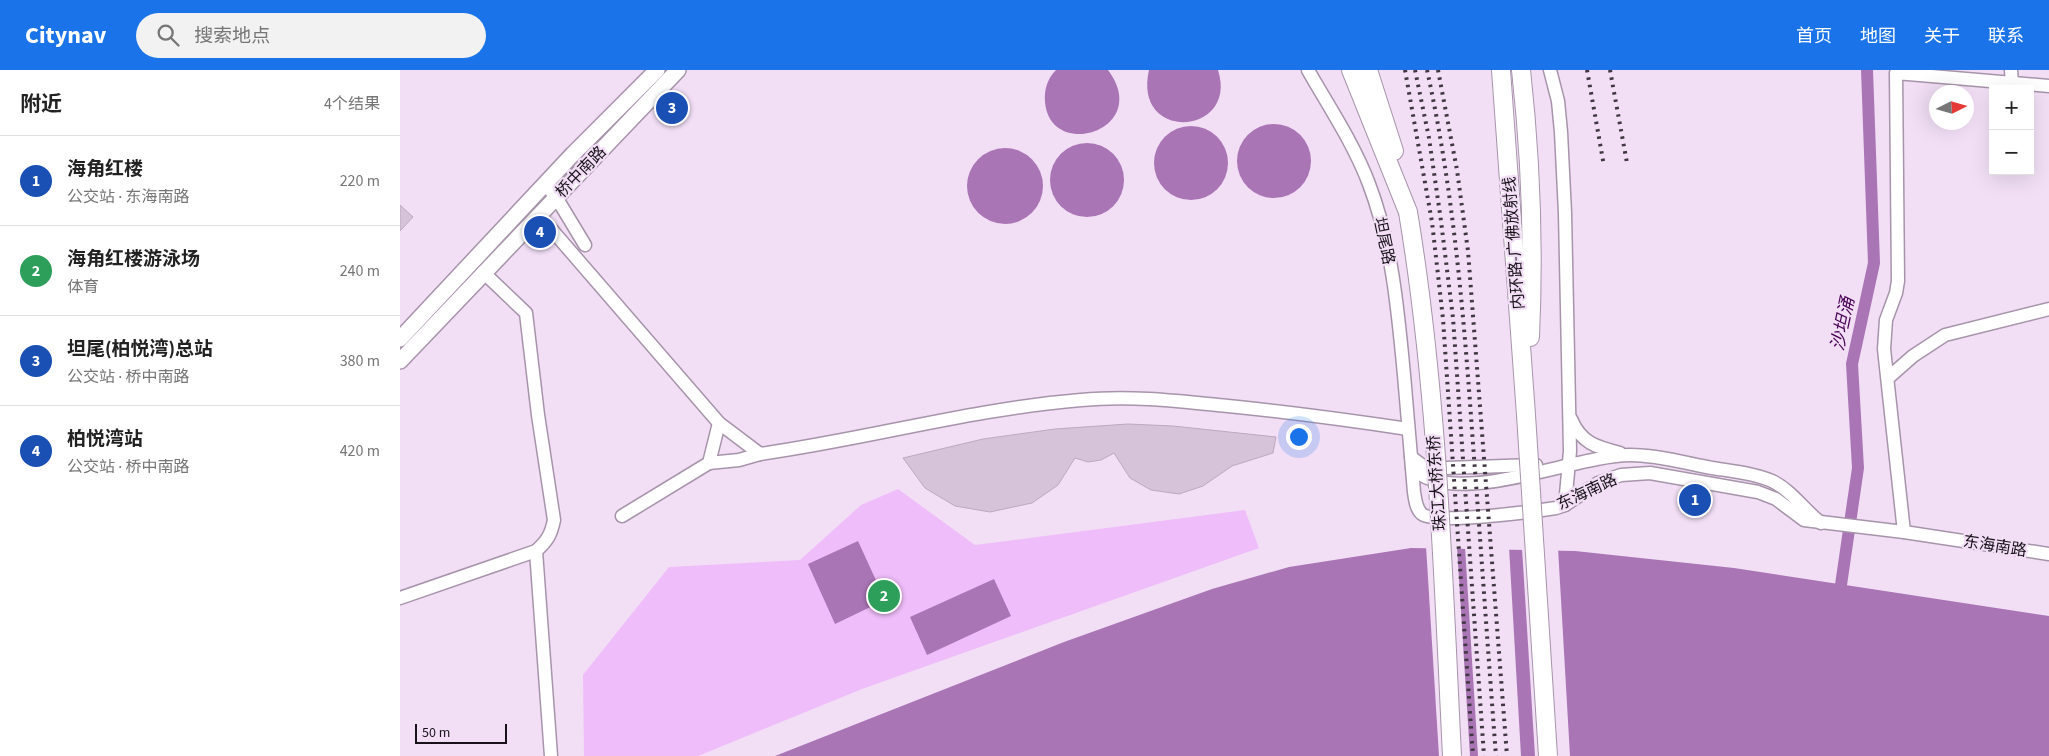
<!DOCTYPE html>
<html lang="zh">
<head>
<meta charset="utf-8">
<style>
	body { margin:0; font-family:"Source Sans 3","Noto Sans SC",sans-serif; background:#f2f2f2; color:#222 }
	.controls { position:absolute; right:15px; top:15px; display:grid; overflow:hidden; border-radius:0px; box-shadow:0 5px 20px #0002 }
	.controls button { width:45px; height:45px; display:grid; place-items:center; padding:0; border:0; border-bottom:1px solid #e0e0e0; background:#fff; color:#222; font:25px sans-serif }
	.compass { position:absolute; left:1529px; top:15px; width:45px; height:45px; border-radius:50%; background:#fff; box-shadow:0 5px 20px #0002; rotate:85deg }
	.scale { position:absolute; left:15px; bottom:12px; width:92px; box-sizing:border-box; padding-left:5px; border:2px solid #181119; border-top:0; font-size:14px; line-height:18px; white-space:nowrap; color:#181119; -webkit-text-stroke:4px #f2dff6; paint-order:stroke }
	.you { position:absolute; left:898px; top:366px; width:18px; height:18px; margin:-12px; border:4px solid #fff; border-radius:50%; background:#1a73e8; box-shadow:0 0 0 8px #1a73e833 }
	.badge { display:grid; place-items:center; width:32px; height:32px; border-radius:50%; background:#1a73e8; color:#fff; font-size:16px; font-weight:700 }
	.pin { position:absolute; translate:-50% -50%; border:2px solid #fff; box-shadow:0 1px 5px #0006 }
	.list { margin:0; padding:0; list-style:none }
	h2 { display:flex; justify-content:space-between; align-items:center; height:65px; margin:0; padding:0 20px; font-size:21px }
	h2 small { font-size:16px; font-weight:400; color:#767676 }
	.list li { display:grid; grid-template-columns:32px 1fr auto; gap:15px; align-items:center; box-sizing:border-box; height:90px; padding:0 20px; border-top:1px solid #e0e0e0 }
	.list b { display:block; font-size:19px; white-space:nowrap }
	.list p { margin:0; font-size:16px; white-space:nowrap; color:#767676 }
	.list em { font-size:16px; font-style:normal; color:#767676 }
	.icon { flex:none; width:28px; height:28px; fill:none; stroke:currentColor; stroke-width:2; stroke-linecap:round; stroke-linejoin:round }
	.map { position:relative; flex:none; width:1649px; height:686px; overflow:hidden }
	header { display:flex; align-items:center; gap:30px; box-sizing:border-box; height:70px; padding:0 25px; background:#1a73e8; color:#fff }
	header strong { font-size:24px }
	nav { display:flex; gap:28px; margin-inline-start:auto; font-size:18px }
	.search { width:350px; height:45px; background:#f2f2f2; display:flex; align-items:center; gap:12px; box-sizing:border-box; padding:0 18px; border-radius:28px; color:#767676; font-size:19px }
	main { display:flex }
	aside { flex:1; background:#fff }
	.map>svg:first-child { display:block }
	.green { fill:#efbdf9 }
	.water { fill:#aa75b5 }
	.pier { fill:#f2dff6 }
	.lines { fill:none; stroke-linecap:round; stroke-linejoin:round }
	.canal { stroke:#aa75b5; stroke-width:12 }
	.building { fill:#d6c2d9; stroke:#bca9c0 }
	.minor-casing { stroke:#a794ab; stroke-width:15 }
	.major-casing { stroke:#a794ab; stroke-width:18 }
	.highway-casing { stroke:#a794ab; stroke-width:20 }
	.minor { stroke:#fff; stroke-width:12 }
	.major { stroke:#fff; stroke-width:15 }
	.highway { stroke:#fff; stroke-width:18 }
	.rail { stroke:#413742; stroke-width:4; stroke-dasharray:2.5 5; stroke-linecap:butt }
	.highway-bridge-casing { stroke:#a794ab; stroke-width:20; stroke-linecap:butt }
	.highway-bridge { stroke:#fff; stroke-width:18 }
	.labels { text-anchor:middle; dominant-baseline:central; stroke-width:4.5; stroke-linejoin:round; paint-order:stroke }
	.street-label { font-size:16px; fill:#181119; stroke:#f2dff6 }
	.water-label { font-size:18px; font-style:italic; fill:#470054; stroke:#f2dff6 }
</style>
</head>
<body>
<header>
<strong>Citynav</strong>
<div class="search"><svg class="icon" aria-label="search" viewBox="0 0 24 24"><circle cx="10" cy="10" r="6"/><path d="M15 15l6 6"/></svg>搜索地点</div>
<nav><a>首页</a><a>地图</a><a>关于</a><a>联系</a></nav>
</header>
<main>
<aside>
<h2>附近<small>4个结果</small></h2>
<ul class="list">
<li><span class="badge" style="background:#1a4fb4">1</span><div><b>海角红楼</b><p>公交站 · 东海南路</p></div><em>220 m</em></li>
<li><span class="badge" style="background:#2e9e5b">2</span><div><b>海角红楼游泳场</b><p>体育</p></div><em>240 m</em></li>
<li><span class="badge" style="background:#1a4fb4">3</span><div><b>坦尾(柏悦湾)总站</b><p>公交站 · 桥中南路</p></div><em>380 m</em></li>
<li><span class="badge" style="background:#1a4fb4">4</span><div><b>柏悦湾站</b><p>公交站 · 桥中南路</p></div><em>420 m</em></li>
</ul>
</aside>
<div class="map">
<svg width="1649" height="686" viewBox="0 0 1649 686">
	<rect width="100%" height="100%" fill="#f2dff6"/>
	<polygon class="green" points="498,419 575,475 845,440 859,478 462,619 298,686 184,686 183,605 269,497 400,490 461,435"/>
	<g class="water">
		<path d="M 656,0 L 708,0 C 753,60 650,92 645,32 C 644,20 647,9 656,0 Z"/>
		<path d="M 749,0 L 818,0 C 839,66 732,73 749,0 Z"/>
		<circle cx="874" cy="91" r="37"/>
		<circle cx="791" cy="93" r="37"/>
		<circle cx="687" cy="110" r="37"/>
		<circle cx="605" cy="116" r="38"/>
		<polygon points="458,471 485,530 435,554 408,494"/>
		<polygon points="1011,478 1175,481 1334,498 1649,546 1649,686 375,686 664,572 812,519 889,497"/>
		<polygon points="594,509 611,546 527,585 510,547"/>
	</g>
	<g class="pier">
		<polygon points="1026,476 1057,477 1070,686 1039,686"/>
		<polygon points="1065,477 1109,477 1121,686 1078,686"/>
		<polygon points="1122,478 1158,478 1170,686 1135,686"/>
	</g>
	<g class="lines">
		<polyline class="canal" points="1441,515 1458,398 1452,294 1474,193 1467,0"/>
	</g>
	<g class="building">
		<polygon points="0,135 13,147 0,161"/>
		<polygon points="728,354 773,356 876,367 873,383 832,396 803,416 779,424 751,420 730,408 714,383 701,390 688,392 675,388 658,415 632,433 590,442 555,436 525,418 503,388 583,369 655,359"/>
	</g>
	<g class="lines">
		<defs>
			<g id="minor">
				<path d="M 908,0 C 929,37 954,74 969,114 C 992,174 998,241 1004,305 C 1007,344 1011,383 1014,422 C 1015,429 1016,439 1022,444 C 1035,455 1136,441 1156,438 L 1165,435 L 1198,413 L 1221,405 L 1250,403 L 1358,422 L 1376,429 L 1404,450 L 1504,462 L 1649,484"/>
				<polyline points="1150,0 1158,31 1161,62 1165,143 1170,381 1165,435"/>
				<polyline points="1611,0 1612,13"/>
				<polyline points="145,114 156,127 185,175"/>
				<path d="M 139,145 L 319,353 L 360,384 C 467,369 572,339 681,330 C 730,325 779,331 828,336 C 888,342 948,350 1008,359"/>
				<polyline points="1488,308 1513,286 1545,265 1649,239"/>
				<path d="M 1171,349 C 1181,373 1196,377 1220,383"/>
				<polyline points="1011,387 1023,396 1046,398 1136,395"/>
				<polyline points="309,393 339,390 360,384"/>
				<path d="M 1012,398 C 1054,440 1175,385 1230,385 C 1257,385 1285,393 1312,398 C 1331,401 1354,403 1372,411 C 1391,420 1404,440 1421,453"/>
				<polyline points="222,446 309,393 319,353"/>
				<polyline points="1504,462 1484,279 1486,250 1496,223 1498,211 1496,3 1649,16"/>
				<polyline points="136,481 151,686"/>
				<path d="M 0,528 L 136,481 C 147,471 151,465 154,450 L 138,345 L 126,243 L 83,202"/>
			</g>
			<g id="major">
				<polyline points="0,269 173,84 257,0"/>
				<polyline points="0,291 278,0"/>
			</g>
			<g id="highway">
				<polyline points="951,0 1008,142"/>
				<polyline points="968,0 994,81"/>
				<polyline points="1101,0 1126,345"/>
				<path d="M 1121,0 C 1131,89 1134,178 1130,267"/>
			</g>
		</defs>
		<use href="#minor" class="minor-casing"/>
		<use href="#major" class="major-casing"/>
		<use href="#highway" class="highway-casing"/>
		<use href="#minor" class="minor"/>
		<use href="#major" class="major"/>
		<use href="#highway" class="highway"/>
		<g class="rail">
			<polyline points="1005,0 1032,152 1043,249 1073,686"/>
			<polyline points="1015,0 1029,68 1041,151 1053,248 1084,686"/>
			<path d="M 1027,0 C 1054,123 1064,248 1073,374 C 1081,478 1088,582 1096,686"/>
			<polyline points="1038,0 1057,100 1068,181 1107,686"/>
			<polyline points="1187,0 1204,96"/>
			<polyline points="1210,0 1227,93"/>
		</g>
		<defs>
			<g id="highway-bridge">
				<path d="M 1008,142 C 1038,322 1043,505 1052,686"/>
				<polyline points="1126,345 1148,686"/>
			</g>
		</defs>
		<use href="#highway-bridge" class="highway-bridge-casing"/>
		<use href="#highway-bridge" class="highway-bridge"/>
	</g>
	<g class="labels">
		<g class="street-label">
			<text transform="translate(181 102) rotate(-46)">桥中南路</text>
			<text transform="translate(984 171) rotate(78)">坦尾路</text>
			<text transform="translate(1114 173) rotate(-94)">内环路-广佛放射线</text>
			<text transform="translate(1037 413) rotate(-94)">珠江大桥东桥</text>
			<text transform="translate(1187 422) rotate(-25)">东海南路</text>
			<text transform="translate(1595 476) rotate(9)">东海南路</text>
		</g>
		<g class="water-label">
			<text transform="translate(1443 254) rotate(-78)">沙坦涌</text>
		</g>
	</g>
</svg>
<div class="controls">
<button>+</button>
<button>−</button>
</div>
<svg class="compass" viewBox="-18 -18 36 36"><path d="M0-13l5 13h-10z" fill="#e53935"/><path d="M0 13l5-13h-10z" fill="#767676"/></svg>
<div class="scale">50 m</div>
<div class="you"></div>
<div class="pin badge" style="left:1295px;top:430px;background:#1a4fb4">1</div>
<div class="pin badge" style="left:484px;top:526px;background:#2e9e5b">2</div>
<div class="pin badge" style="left:272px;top:38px;background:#1a4fb4">3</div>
<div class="pin badge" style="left:140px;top:162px;background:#1a4fb4">4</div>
</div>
</main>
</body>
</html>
